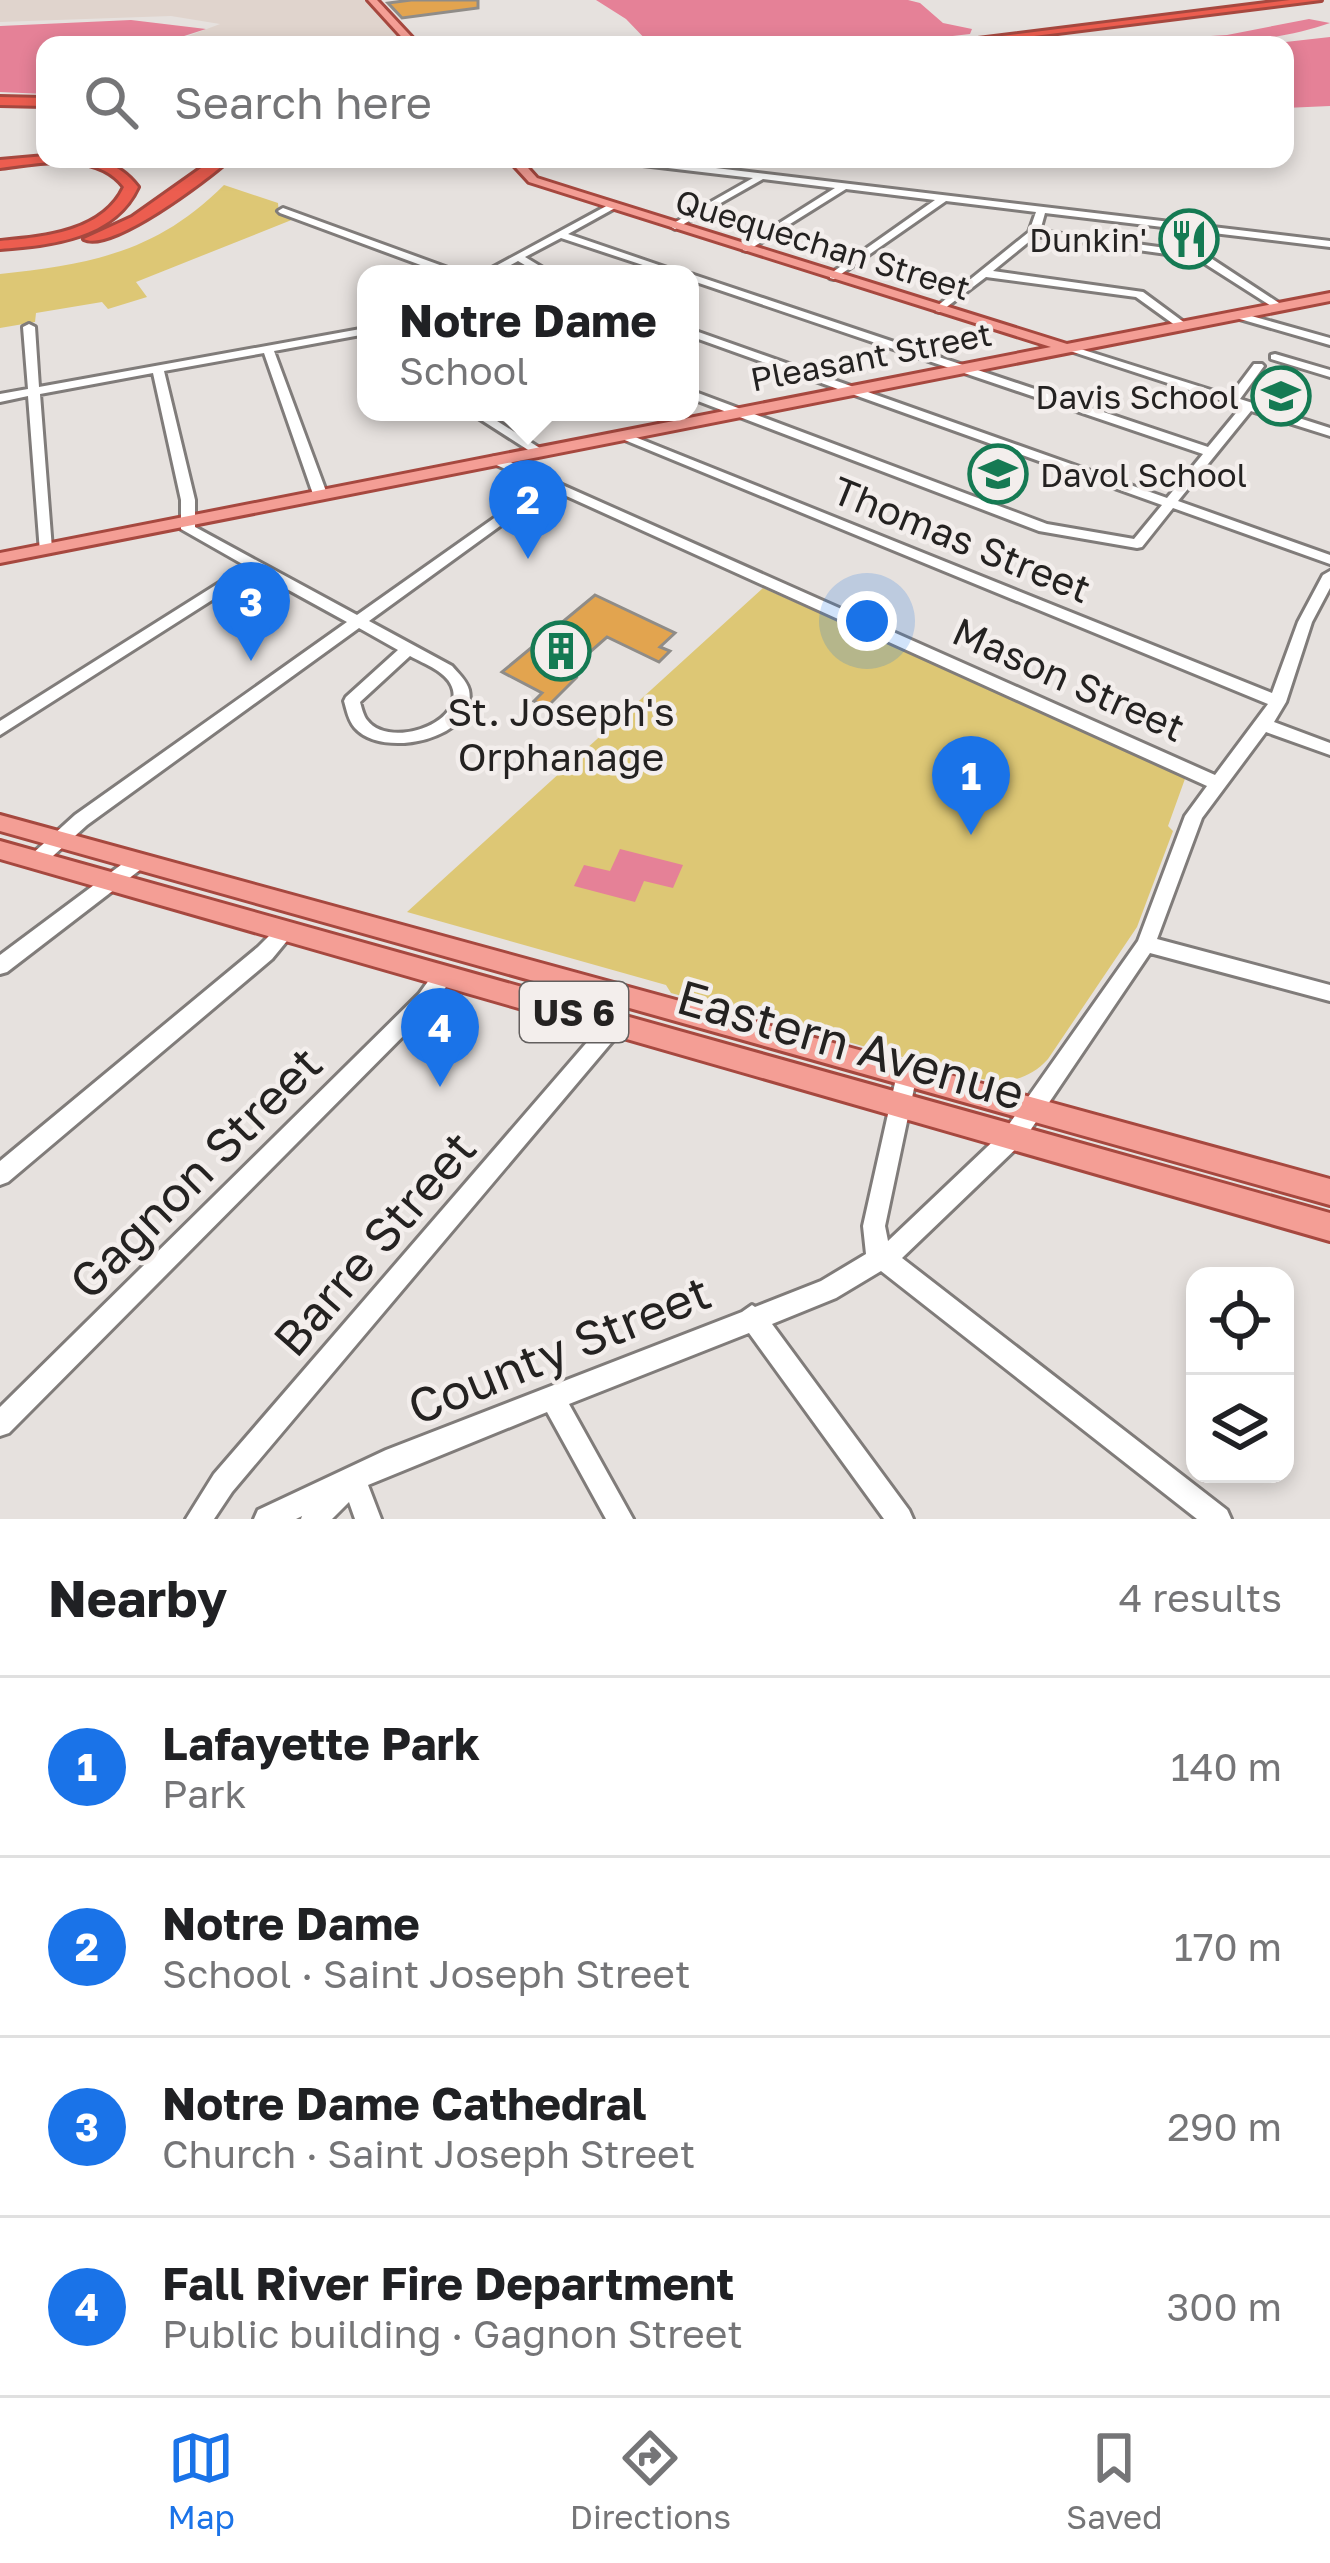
<!DOCTYPE html>
<html lang="en">
<head>
<meta charset="utf-8">
<style>
	body { margin:0; font-family:"Golos Text",sans-serif; background:#f6f6f6; color:#202124 }
	.controls { position:absolute; right:36px; bottom:36px; display:grid; overflow:hidden; border-radius:24px; box-shadow:0 6px 18px #0003 }
	.controls button { width:108px; height:108px; display:grid; place-items:center; padding:0; border:0; border-bottom:3px solid #e0e0e0; background:#fff; color:#202124; font:60px sans-serif }
	.you { position:absolute; left:867px; top:621px; width:42px; height:42px; margin:-30px; border:9px solid #fff; border-radius:50%; background:#1a73e8; box-shadow:0 0 0 18px #1a73e833 }
	.badge { display:grid; place-items:center; width:78px; height:78px; border-radius:50%; background:#1a73e8; color:#fff; font-size:39px; font-weight:700 }
	.pin { position:absolute; translate:-50% -99px; filter:drop-shadow(0 3px 6px #0008) }
	.pin::after { content:''; position:absolute; top:63px; width:42px; height:36px; background:inherit; clip-path:polygon(0 0,100% 0,50% 100%) }
	.popup { position:absolute; left:357px; top:265px; width:342px; height:156px; box-sizing:border-box; display:grid; place-content:center; border-radius:24px; background:#fff; filter:drop-shadow(0 3px 9px #0005); font-size:39px; white-space:nowrap; color:#757577 }
	.popup b { font-size:45px; color:#202124 }
	.popup::after { content:''; position:absolute; left:50%; top:100%; margin-left:-24px; border:24px solid transparent; border-top-color:#fff }
	.list { margin:0; padding:0; list-style:none }
	h2 { display:flex; justify-content:space-between; align-items:center; height:156px; margin:0; padding:0 48px; font-size:51px }
	h2 small { font-size:39px; font-weight:400; color:#757577 }
	.list li { display:grid; grid-template-columns:78px 1fr auto; gap:36px; align-items:center; box-sizing:border-box; height:180px; padding:0 48px; border-top:3px solid #e0e0e0 }
	.list b { display:block; font-size:45px; white-space:nowrap }
	.list p { margin:0; font-size:39px; white-space:nowrap; color:#757577 }
	.list em { font-size:39px; font-style:normal; color:#757577 }
	.icon { flex:none; width:66px; height:66px; fill:none; stroke:currentColor; stroke-width:2; stroke-linecap:round; stroke-linejoin:round }
	.map { position:relative; flex:none; width:1330px; height:1519px; overflow:hidden }
	.search { position:absolute; background:#fff; box-shadow:0 6px 18px #0003; left:36px; right:36px; top:36px; height:132px; display:flex; align-items:center; gap:30px; box-sizing:border-box; padding:0 42px; border-radius:24px; color:#757577; font-size:45px }
	.sheet { height:876px; background:#fff }
	nav { display:flex; justify-content:space-around; align-items:center; box-sizing:border-box; height:168px; border-top:3px solid #e0e0e0; background:#fff; font-size:33px; color:#757577 }
	nav a { display:grid; justify-items:center; gap:6px }
	nav .on { color:#1a73e8 }
	.map>svg:first-child { display:block }
	.built { fill:#e0d4cd }
	.green { fill:#ddc775 }
	.water { fill:#e58197 }
	.building { fill:#e2a44f; stroke:#8f8c88; stroke-width:3 }
	.lines { fill:none; stroke-linecap:round; stroke-linejoin:round }
	.minor-casing { stroke:#807c7a; stroke-width:6 }
	.major-casing { stroke:#a6483f; stroke-width:6 }
	.highway-casing { stroke:#a6483f; stroke-width:6 }
	.minor { fill:#fff; fill-rule:evenodd }
	.major { fill:#f49e95; fill-rule:evenodd }
	.highway { fill:#ec5d4f; fill-rule:evenodd }
	.labels { text-anchor:middle; dominant-baseline:central; stroke-width:9; stroke-linejoin:round; paint-order:stroke }
	.far-poi-label { font-size:33px; fill:#242221; stroke:#f3eeec; text-anchor:end }
	.far-street-label { font-size:33px; fill:#242221; stroke:#f3eeec }
	.shield { fill:#f3eeec; stroke:#625f5e; stroke-width:3 }
	.shield-label { font-size:36px; font-weight:bold; fill:#242221 }
	.street-label { font-size:39px; fill:#242221; stroke:#f3eeec }
	.poi-label { font-size:39px; fill:#242221; stroke:#f3eeec }
	.near-street-label { font-size:48px; fill:#242221; stroke:#f3eeec }
</style>
</head>
<body>
<div class="map">
<svg width="1330" height="1519" viewBox="0 0 1330 1519">
	<rect width="100%" height="100%" fill="#e6e1de"/>
	<polygon class="built" points="0,0 364,0 406,45 164,45 220,24 171,16 0,22"/>
	<g class="green">
		<path d="M 224,185 L 278,203 L 279,214 L 294,219 L 136,282 L 147,297 L 108,309 L 102,302 L 36,313 L 35,322 L 0,328 L 0,274 C 92,264 157,252 224,185 Z"/>
		<path d="M 763,588 L 1186,776 L 1168,826 L 1173,831 L 1137,927 L 1048,1059 C 1030,1079 1008,1084 982,1079 L 671,993 L 666,985 L 407,912 Z"/>
	</g>
	<g class="water">
		<polygon points="596,0 908,0 920,3 943,23 972,29 970,34 875,45 651,45 626,19"/>
		<path d="M 1309,19 L 1330,23 C 1255,50 1145,45 1065,45 L 1227,35 Z"/>
		<polygon points="131,20 206,29 156,45 45,45 45,94 0,92 0,26"/>
		<polygon points="1330,37 1330,106 1285,108 1285,45 1259,45"/>
		<polygon points="620,849 683,865 673,888 644,881 635,902 574,886 584,865 610,871"/>
	</g>
	<g class="building">
		<polygon points="411,0 478,0 478,8 402,18 388,3"/>
		<polygon points="595,595 675,633 660,647 670,651 659,662 607,637 566,673 576,678 547,707 534,701 542,693 502,672"/>
	</g>
	<g class="lines">
		<defs>
			<g id="minor">
				<polygon points="613,159 640,159 1330,241 1330,247 1045,213 1040,231 1203,253 1285,307 1276,309 1196,258 1036,236 993,271 1143,292 1189,326 1179,328 1136,297 986,277 940,312 936,311 936,307 1029,232 1036,212 946,201 834,279 830,278 830,274 935,200 846,189 747,251 743,250 743,246 835,188 763,179 675,229 670,226 672,224 753,178 617,162"/>
				<polygon points="612,203 615,204 615,208 568,234 685,274 670,274 561,238 525,257 553,274 540,274 518,261 494,274 481,274"/>
				<polygon points="283,208 459,272 460,274 445,274 280,213 278,211"/>
				<polygon points="689,274 690,274 694,275 1208,447 1241,407 1061,348 1071,346 1230,396 1254,364 1262,364 1264,366 1240,399 1330,428 1330,436 1251,411 1178,501 1330,555 1330,564 1173,508 1142,547 1137,548 1039,531 690,398 690,390 1047,524 1134,539 1162,505 690,336 690,329 1167,498 1203,454 690,280"/>
				<polygon points="1237,312 1330,338 1330,345 1233,317 1232,315"/>
				<path d="M 29,324 L 35,327 L 39,387 L 366,328 L 366,334 L 274,351 L 327,494 L 320,498 L 313,494 L 264,353 L 164,371 L 195,500 L 195,527 L 357,615 L 541,485 L 492,463 L 492,457 L 497,456 L 1215,775 L 1268,704 L 615,436 L 617,433 L 625,433 L 1272,693 L 1298,622 L 1323,575 L 1330,571 L 1330,588 L 1312,622 L 1286,702 L 1274,722 L 1330,743 L 1330,755 L 1266,732 L 1202,818 L 1157,939 L 1330,985 L 1330,1001 L 1150,953 L 1021,1144 L 902,1258 L 1227,1510 L 1231,1519 L 1197,1519 L 881,1271 L 836,1298 L 772,1324 L 909,1510 L 913,1519 L 884,1519 L 749,1333 L 569,1404 L 633,1519 L 606,1519 L 547,1412 L 368,1485 L 381,1519 L 355,1519 L 349,1502 L 332,1519 L 301,1519 L 302,1516 L 296,1519 L 254,1519 L 258,1510 L 386,1450 L 742,1312 L 752,1305 L 755,1307 L 821,1281 L 866,1254 L 863,1226 L 897,1074 L 900,1068 L 907,1065 L 914,1068 L 917,1074 L 885,1226 L 888,1241 L 1005,1130 L 1138,941 L 1185,816 L 1207,786 L 551,489 L 369,621 L 452,666 C 458,673 467,681 469,690 C 479,738 383,760 355,728 C 348,720 347,711 344,701 L 346,697 L 398,650 L 359,628 L 87,825 L 43,865 L 31,865 L 28,860 L 31,855 L 75,815 L 347,622 L 256,572 L 0,735 L 0,721 L 246,566 L 181,529 L 181,500 L 153,373 L 40,394 L 52,549 L 50,552 L 40,552 L 28,396 L 0,402 L 0,394 L 28,389 L 23,327 ZM 410,656 C 424,664 449,672 453,690 C 461,726 387,748 367,720 C 364,717 361,706 360,702 Z"/>
				<polygon points="1275,354 1330,370 1330,377 1271,359 1271,355"/>
				<polygon points="469,412 483,412 546,452 544,455 536,455"/>
				<polygon points="139,854 145,856 148,861 145,866 7,972 0,974 0,955 133,856"/>
				<polygon points="286,923 293,926 295,931 272,959 8,1182 0,1185 0,1161 258,947 279,926"/>
				<polygon points="444,967 451,969 454,975 433,1006 9,1433 0,1436 0,1407 419,994 437,969"/>
				<polygon points="615,1015 622,1018 625,1024 622,1030 232,1492 214,1519 186,1519 214,1474 608,1018"/>
			</g>
			<g id="major">
				<polygon points="368,0 377,0 419,45 409,45"/>
				<polygon points="508,159 520,159 537,178 578,191 1067,344 1330,293 1330,301 0,563 0,553 1051,347 529,182"/>
				<polygon points="0,815 1330,1179 1330,1205 0,831"/>
				<polygon points="0,841 1330,1213 1330,1241 0,859"/>
			</g>
			<g id="highway">
				<polygon points="1290,0 1321,0 962,45 929,45"/>
				<polygon points="0,97 45,98 45,106 0,105"/>
				<path d="M 45,156 L 45,159 C 82,159 113,154 138,187 C 114,239 51,245 0,249 L 0,241 C 44,237 103,232 124,187 C 97,151 40,163 0,168 L 0,160 Z"/>
				<path d="M 214,159 L 230,159 C 207,180 110,253 84,239 L 132,217 Z"/>
			</g>
		</defs>
		<use href="#minor" class="minor-casing"/>
		<use href="#major" class="major-casing"/>
		<use href="#highway" class="highway-casing"/>
		<use href="#minor" class="minor"/>
		<use href="#major" class="major"/>
		<use href="#highway" class="highway"/>
	</g>
	<defs>
		<symbol id="restaurant-ring" viewBox="-11 -11 22 22"><circle r="9.5" fill="#f3eeec" stroke="#157a53" stroke-width="1.5"/><path d="M-5-6h1v4h1v-4h1v4h1v-4h1v5L-1.5 .5V6h-2V.5L-5-1ZM5-6V6H3V1.5H1.5Q1.5-4 5-6Z" fill="#157a53"/></symbol>
		<symbol id="school-ring" viewBox="-11 -11 22 22"><circle r="9.5" fill="#f3eeec" stroke="#157a53" stroke-width="1.5"/><path d="M0-5L7-2L0 1L-7-2ZM-4 1L0 2.5L4 1V4Q0 6-4 4Z" fill="#157a53"/></symbol>
		<symbol id="building-ring" viewBox="-11 -11 22 22"><circle r="9.5" fill="#f3eeec" stroke="#157a53" stroke-width="1.5"/><path d="M-4-6H4V6H1V3H-1V6H-4ZM-2.5-4.3h1.7v1.8h-1.7ZM.8-4.3h1.7v1.8H.8ZM-2.5-1h1.7V.8h-1.7ZM.8-1h1.7V.8H.8Z" fill="#157a53"/></symbol>
	</defs>
	<g fill-rule="evenodd">
		<use href="#restaurant-ring" x="1156" y="206" width="66" height="66"/>
		<use href="#school-ring" x="1248" y="363" width="66" height="66"/>
		<use href="#school-ring" x="965" y="441" width="66" height="66"/>
		<use href="#building-ring" x="528" y="618" width="66" height="66"/>
	</g>
	<g class="labels">
		<g class="far-poi-label">
			<text x="1147" y="239">Dunkin'</text>
			<text x="1239" y="396">Davis School</text>
			<text x="1040" y="474" text-anchor="start">Davol School</text>
		</g>
		<g class="far-street-label">
			<text transform="translate(823 244) rotate(17)">Quequechan Street</text>
			<text transform="translate(871 356) rotate(-11)">Pleasant Street</text>
		</g>
		<rect class="shield" x="520" y="982" width="108" height="60" rx="9"/>
		<g class="shield-label">
			<text x="574" y="1012">US 6</text>
		</g>
		<g class="street-label">
			<text transform="translate(962 539) rotate(22)">Thomas Street</text>
			<text transform="translate(1069 679) rotate(24)">Mason Street</text>
		</g>
		<g class="poi-label">
			<text x="561" y="711">St. Joseph's<tspan x="561" dy="45">Orphanage</tspan></text>
		</g>
		<g class="near-street-label">
			<text transform="translate(851 1044) rotate(16)">Eastern Avenue</text>
			<text transform="translate(195 1172) rotate(-45)">Gagnon Street</text>
			<text transform="translate(374 1243) rotate(-49)">Barre Street</text>
			<text transform="translate(559 1349) rotate(-22)">County Street</text>
		</g>
	</g>
</svg>
<div class="controls">
<button><svg class="icon" aria-label="locate" viewBox="0 0 24 24"><circle cx="12" cy="12" r="6"/><path d="M12 2v4M12 18v4M2 12h4M18 12h4"/></svg></button>
<button><svg class="icon" aria-label="layers" viewBox="0 0 24 24"><path d="M12 4l9 5-9 5-9-5zM3 14l9 5 9-5"/></svg></button>
</div>
<div class="you"></div>
<div class="pin badge" style="left:971px;top:835px">1</div>
<div class="pin badge" style="left:528px;top:559px">2</div>
<div class="popup"><b>Notre Dame</b>School</div>
<div class="pin badge" style="left:251px;top:661px">3</div>
<div class="pin badge" style="left:440px;top:1087px">4</div>
<div class="search"><svg class="icon" aria-label="search" viewBox="0 0 24 24"><circle cx="10" cy="10" r="6"/><path d="M15 15l6 6"/></svg>Search here</div>
</div>
<section class="sheet">
<h2>Nearby<small>4 results</small></h2>
<ul class="list">
<li><span class="badge">1</span><div><b>Lafayette Park</b><p>Park</p></div><em>140 m</em></li>
<li><span class="badge">2</span><div><b>Notre Dame</b><p>School · Saint Joseph Street</p></div><em>170 m</em></li>
<li><span class="badge">3</span><div><b>Notre Dame Cathedral</b><p>Church · Saint Joseph Street</p></div><em>290 m</em></li>
<li><span class="badge">4</span><div><b>Fall River Fire Department</b><p>Public building · Gagnon Street</p></div><em>300 m</em></li>
</ul>
</section>
<nav>
<a class="on"><svg class="icon" aria-label="map" viewBox="0 0 24 24"><path d="M3 6l6-2 6 2 6-2v14l-6 2-6-2-6 2zM9 4v14M15 6v14"/></svg>Map</a>
<a><svg class="icon" aria-label="directions" viewBox="0 0 24 24"><path d="M12 3l9 9-9 9-9-9zM9 14v-3h6M13 9l2 2-2 2"/></svg>Directions</a>
<a><svg class="icon" aria-label="saved" viewBox="0 0 24 24"><path d="M7 4h10v16l-5-4-5 4z"/></svg>Saved</a>
</nav>
</body>
</html>
